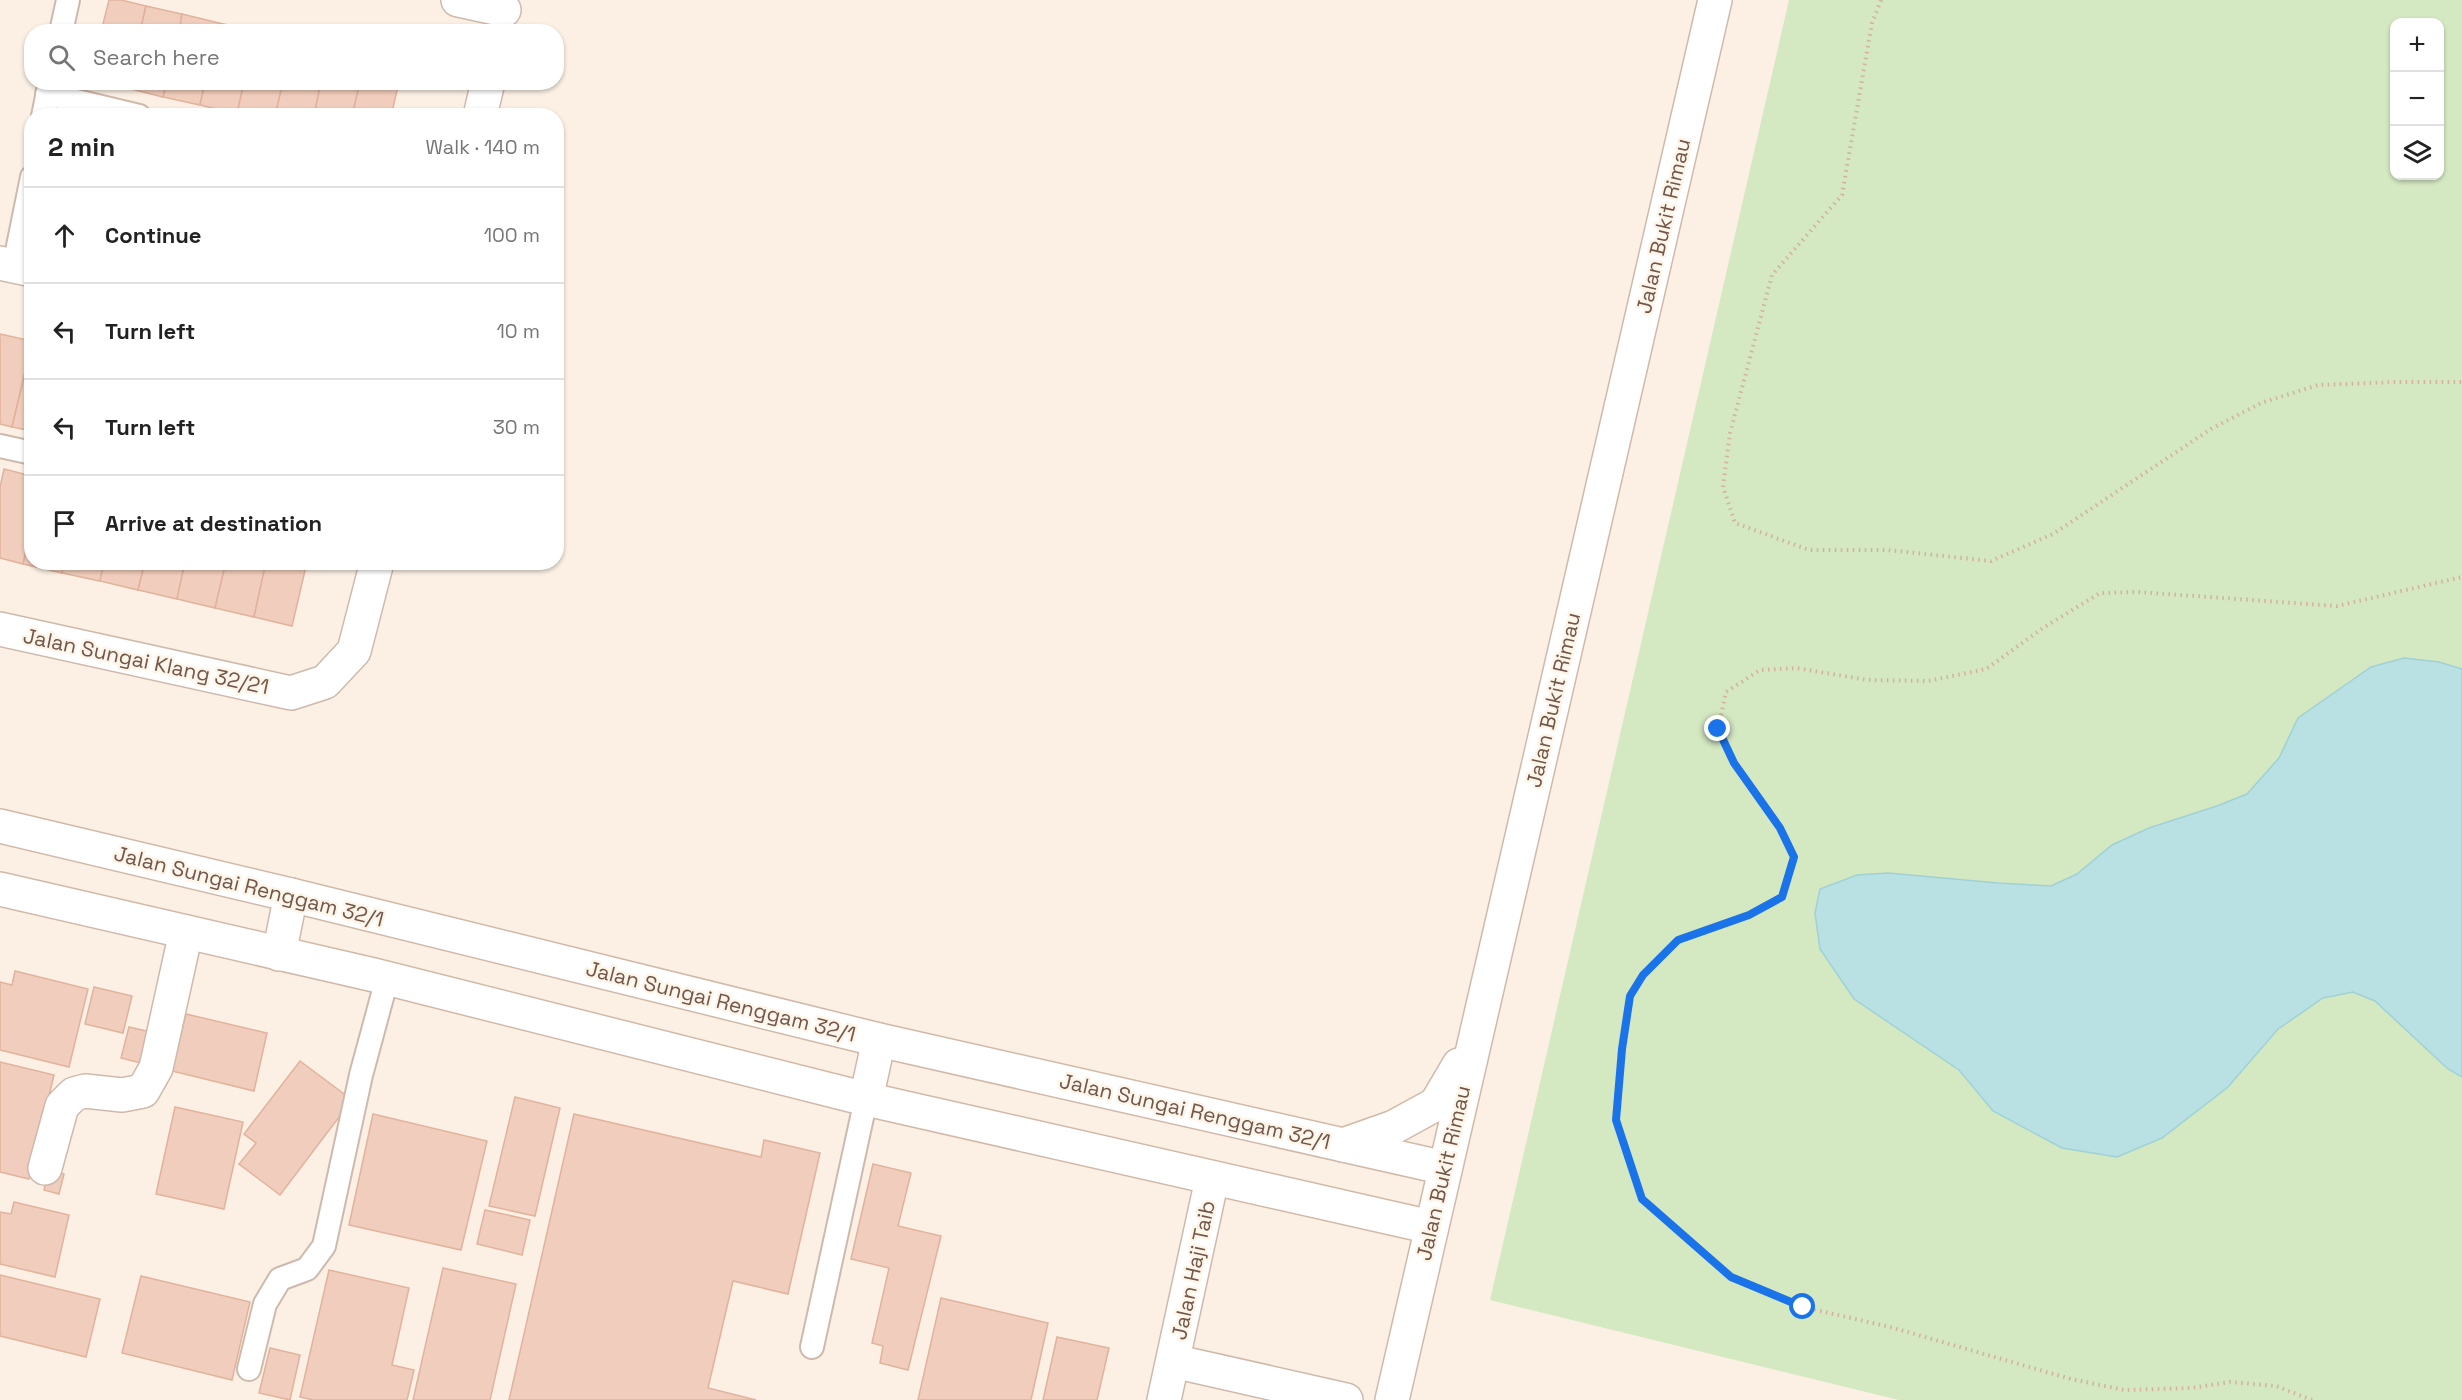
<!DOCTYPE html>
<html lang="en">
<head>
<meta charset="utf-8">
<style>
	body { margin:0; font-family:"Space Grotesk",sans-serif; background:#f6f6f6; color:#222 }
	.controls { position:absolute; right:18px; top:18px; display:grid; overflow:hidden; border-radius:12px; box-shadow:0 2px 4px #0004 }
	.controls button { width:54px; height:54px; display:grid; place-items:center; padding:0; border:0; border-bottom:2px solid #e0e0e0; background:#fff; color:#222; font:30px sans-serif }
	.stop { position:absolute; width:18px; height:18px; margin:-14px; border:4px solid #1a73e8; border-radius:50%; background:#fff }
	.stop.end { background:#1a73e8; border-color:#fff; box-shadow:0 2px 6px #0008 }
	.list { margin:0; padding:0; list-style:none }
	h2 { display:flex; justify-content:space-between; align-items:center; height:78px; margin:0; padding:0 24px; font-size:26px }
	h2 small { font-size:20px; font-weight:400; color:#767676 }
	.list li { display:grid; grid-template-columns:39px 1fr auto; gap:18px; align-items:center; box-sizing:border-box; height:96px; padding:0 24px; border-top:2px solid #e0e0e0 }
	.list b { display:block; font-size:22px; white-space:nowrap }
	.list em { font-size:20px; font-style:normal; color:#767676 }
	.icon { flex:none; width:33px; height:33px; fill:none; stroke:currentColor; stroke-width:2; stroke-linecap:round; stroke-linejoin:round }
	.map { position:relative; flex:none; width:2462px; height:1400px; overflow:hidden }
	.search { position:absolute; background:#fff; box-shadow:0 2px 4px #0004; left:24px; top:24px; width:540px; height:66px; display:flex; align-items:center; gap:15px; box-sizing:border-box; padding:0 21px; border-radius:24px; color:#767676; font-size:22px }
	.panel { position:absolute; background:#fff; box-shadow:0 2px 4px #0004; left:24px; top:108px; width:540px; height:462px; border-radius:24px }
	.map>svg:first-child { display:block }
	.green { fill:#d4e8c2; fill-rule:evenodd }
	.water { fill:#b9e1e4; stroke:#9fd1d6; stroke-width:1.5 }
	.building { fill:#f0cdbc; stroke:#e2b29d; stroke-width:1.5 }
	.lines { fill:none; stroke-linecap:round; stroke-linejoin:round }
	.lane-casing { stroke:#cebaad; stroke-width:26 }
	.street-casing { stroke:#cebaad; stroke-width:36 }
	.secondary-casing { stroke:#d1b9aa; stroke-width:36 }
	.path { stroke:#d5b09f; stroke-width:4; stroke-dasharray:1.5 4.5; stroke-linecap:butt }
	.lane { stroke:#fff; stroke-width:22 }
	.street { stroke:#fff; stroke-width:33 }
	.secondary { stroke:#fff; stroke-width:33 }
	.route { stroke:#1a73e8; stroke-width:8 }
	.labels { text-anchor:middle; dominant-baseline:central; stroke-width:5; stroke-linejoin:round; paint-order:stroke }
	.street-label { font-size:21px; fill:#73564a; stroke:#fef5e9 }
</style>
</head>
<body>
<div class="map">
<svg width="2462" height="1400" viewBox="0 0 2462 1400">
	<rect width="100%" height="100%" fill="#fbf0e3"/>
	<path class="green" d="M 1789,0 L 2462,0 L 2462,1400 L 1899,1400 L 1490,1300 ZM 2394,22 L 2440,22 L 2440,176 L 2394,176 Z"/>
	<polygon class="water" points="2404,658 2439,662 2462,669 2462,1077 2448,1069 2375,1001 2353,992 2323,998 2278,1029 2228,1087 2162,1138 2117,1157 2062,1148 1993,1111 1959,1070 1854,999 1820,949 1815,913 1820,889 1857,875 1888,873 1998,883 2051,886 2077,874 2112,845 2149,828 2217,806 2247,794 2279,758 2298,718 2371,667"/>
	<g class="building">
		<polygon points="109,0 121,0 146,6 140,32 101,32"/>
		<polygon points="146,6 182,14 179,32 140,32"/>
		<polygon points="182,14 219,23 217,32 179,32"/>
		<polygon points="219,23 256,31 256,32 217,32"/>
		<polygon points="102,82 128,82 127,88"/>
		<polygon points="128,82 167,82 163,97 127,88"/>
		<polygon points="167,82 205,82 200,105 163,97"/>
		<polygon points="205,82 244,82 237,114 200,105"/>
		<polygon points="244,82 283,82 275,116 237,114"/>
		<polygon points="283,82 321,82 314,116 275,116"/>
		<polygon points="321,82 360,82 352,116 314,116"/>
		<polygon points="360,82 399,82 391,116 352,116"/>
		<polygon points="0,334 32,341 12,427 0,424"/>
		<polygon points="32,345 32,431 12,427"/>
		<polygon points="4,469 32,476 32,527 23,564 0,558 0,487"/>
		<polygon points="32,527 32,562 64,562 62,573 23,564"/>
		<polygon points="64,562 104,562 100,581 62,573"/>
		<polygon points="104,562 145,562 138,590 100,581"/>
		<polygon points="145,562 185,562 177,599 138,590"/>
		<polygon points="185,562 226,562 215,608 177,599"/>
		<polygon points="226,562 266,562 254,617 215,608"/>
		<polygon points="266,562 307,562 292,626 254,617"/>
		<polygon points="15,971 88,989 69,1067 0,1050 0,982 12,985"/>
		<polygon points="94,987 132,996 123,1033 85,1024"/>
		<polygon points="186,1014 267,1033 254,1091 172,1071"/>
		<polygon points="129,1027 160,1034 153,1066 121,1058"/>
		<polygon points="300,1061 352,1100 280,1195 239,1164 256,1143 244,1134"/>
		<polygon points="0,1062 54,1075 29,1179 0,1172"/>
		<polygon points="515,1097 560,1108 535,1216 489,1206"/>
		<polygon points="175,1107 243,1122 224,1209 156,1194"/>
		<polygon points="373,1114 487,1141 461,1250 349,1225"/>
		<polygon points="574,1114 761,1157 764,1140 820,1153 788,1294 733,1281 708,1388 756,1400 509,1400"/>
		<polygon points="873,1164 911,1173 898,1226 941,1236 908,1370 880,1363 883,1346 872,1343 889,1268 851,1259"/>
		<polygon points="49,1170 64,1174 59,1194 44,1190"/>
		<polygon points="14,1202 69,1215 55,1277 0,1264 0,1212 11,1214"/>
		<polygon points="485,1210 530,1220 522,1255 477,1244"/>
		<polygon points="443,1268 516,1284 490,1400 413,1400"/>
		<polygon points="329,1270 409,1288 392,1365 414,1370 407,1400 313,1400 300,1397"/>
		<polygon points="0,1275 100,1299 86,1357 0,1336"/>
		<polygon points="141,1276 250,1302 232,1380 122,1353"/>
		<polygon points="941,1298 1048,1323 1031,1400 918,1400"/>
		<polygon points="1057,1337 1109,1348 1097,1400 1043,1400"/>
		<polygon points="270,1348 300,1355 290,1400 259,1393"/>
	</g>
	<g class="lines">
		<defs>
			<g id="lane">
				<polyline points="61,32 68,0"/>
				<polyline points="47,94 139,116"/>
				<polyline points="43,116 50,82"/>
				<polyline points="14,266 32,177"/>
				<polyline points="0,446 32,453"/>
				<polyline points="812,1347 866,1099"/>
				<polyline points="249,1369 265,1304 280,1279 307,1269 324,1246 361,1075 387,979"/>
			</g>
			<g id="street">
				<polyline points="458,0 504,10"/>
				<polyline points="480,116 488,82"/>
				<polyline points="0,263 32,270"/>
				<polyline points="0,629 291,693 325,682 354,651 377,562"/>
				<polyline points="45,1168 62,1106 74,1094 85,1091 122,1095 143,1091 156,1068 186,932"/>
				<polyline points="1173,1361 1346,1400"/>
				<polyline points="1164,1400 1212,1179"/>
			</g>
			<g id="secondary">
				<polyline points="0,826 291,895 879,1040 1445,1168"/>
				<polyline points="0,889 374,975 866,1099 1431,1227"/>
				<polyline points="279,954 291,895"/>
				<polyline points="866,1099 879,1040"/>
				<polyline points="1343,1145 1394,1127 1436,1104 1459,1065"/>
				<polyline points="1392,1400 1715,0"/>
			</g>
		</defs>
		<use href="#lane" class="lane-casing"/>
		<use href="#street" class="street-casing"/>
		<use href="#secondary" class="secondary-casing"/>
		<g class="path">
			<polyline points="1881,0 1872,23 1842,195 1772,275 1730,433 1723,487 1735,523 1809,550 1887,550 1991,561 2053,534 2211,429 2261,403 2318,385 2396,382 2462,382"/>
			<polyline points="2312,1400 2276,1386 2230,1382 2191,1388 2124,1390 2071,1379 1890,1327 1803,1307 1731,1277 1642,1199 1616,1120 1622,1049 1630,996 1643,975 1678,940 1750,915 1782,897 1794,857 1780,828 1734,763 1718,729 1726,692 1760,670 1797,668 1867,680 1928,681 1986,669 2043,628 2100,593 2138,592 2337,606 2462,577"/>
		</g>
		<use href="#lane" class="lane"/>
		<use href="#street" class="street"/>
		<use href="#secondary" class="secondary"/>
	</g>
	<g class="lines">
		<polyline class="route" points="1718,729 1734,763 1780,828 1794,857 1782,897 1749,915 1678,940 1643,975 1630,996 1622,1049 1616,1120 1642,1199 1731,1277 1803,1307"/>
	</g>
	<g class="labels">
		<g class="street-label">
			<text transform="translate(1663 226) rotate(-77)">Jalan Bukit Rimau</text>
			<text transform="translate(146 661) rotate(12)">Jalan Sungai Klang 32/21</text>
			<text transform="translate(1553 700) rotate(-77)">Jalan Bukit Rimau</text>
			<text transform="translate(249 886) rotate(14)">Jalan Sungai Renggam 32/1</text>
			<text transform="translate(721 1001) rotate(14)">Jalan Sungai Renggam 32/1</text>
			<text transform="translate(1195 1111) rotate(13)">Jalan Sungai Renggam 32/1</text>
			<text transform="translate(1443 1173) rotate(-77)">Jalan Bukit Rimau</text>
			<text transform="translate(1193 1270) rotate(-78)">Jalan Haji Taib</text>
		</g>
	</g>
</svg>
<div class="controls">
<button>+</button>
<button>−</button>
<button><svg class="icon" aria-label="layers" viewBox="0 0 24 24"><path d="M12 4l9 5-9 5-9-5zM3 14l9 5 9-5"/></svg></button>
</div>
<div class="stop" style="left:1803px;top:1307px"></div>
<div class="stop end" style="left:1718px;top:729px"></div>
<div class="search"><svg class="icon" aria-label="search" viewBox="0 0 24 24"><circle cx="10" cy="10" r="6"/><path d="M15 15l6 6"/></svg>Search here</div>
<section class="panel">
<h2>2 min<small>Walk · 140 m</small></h2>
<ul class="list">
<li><svg class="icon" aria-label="ahead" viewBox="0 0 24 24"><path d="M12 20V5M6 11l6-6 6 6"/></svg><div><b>Continue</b></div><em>100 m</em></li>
<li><svg class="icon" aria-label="left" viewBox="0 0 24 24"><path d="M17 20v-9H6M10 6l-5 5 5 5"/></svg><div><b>Turn left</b></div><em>10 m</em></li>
<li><svg class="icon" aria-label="left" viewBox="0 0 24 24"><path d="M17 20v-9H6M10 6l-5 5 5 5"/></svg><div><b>Turn left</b></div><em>30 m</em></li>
<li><svg class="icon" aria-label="arrive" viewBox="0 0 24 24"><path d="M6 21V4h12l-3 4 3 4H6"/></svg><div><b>Arrive at destination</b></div></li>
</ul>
</section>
</div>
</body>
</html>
